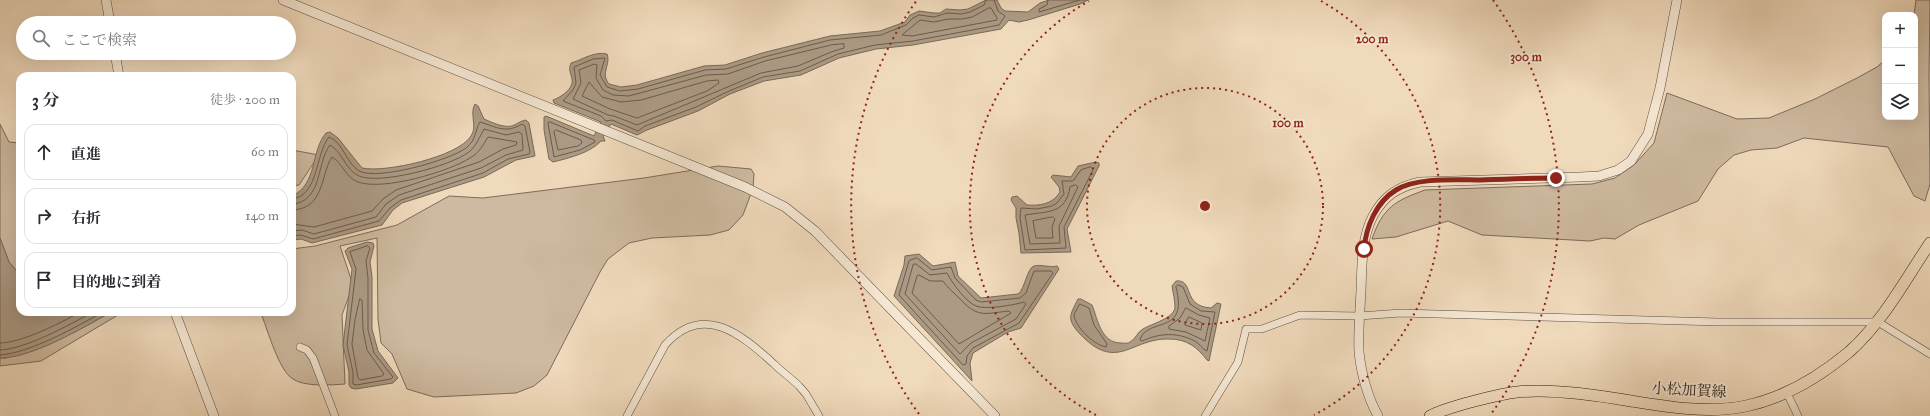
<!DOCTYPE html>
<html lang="ja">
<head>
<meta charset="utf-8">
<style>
	body { margin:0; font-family:"IM FELL Great Primer","Noto Serif JP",serif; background:#f2f2f3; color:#2b2b33 }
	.controls { position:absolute; right:12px; top:12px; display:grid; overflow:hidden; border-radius:8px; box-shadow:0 4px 16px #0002 }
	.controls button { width:36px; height:36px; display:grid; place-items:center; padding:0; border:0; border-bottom:1px solid #e1e1e2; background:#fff; color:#2b2b33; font:20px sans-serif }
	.stop { position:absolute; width:12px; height:12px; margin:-9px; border:3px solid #8f2418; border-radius:50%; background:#fff }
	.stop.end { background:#8f2418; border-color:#fff; box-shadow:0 1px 4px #0008 }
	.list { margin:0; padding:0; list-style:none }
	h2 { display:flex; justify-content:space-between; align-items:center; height:52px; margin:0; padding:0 16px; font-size:17px }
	h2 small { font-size:13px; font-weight:400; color:#7c7c81 }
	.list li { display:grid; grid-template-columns:26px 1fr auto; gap:12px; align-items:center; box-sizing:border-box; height:56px; margin:0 8px 8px; padding:0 8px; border:1px solid #e1e1e2; border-radius:12px }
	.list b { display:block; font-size:15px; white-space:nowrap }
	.list em { font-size:13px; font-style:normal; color:#7c7c81 }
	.icon { flex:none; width:22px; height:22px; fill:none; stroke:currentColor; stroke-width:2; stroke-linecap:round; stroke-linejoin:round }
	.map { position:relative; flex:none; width:1930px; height:416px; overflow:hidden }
	.search { position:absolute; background:#fff; box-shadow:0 4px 16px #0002; left:16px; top:16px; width:280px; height:44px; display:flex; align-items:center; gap:10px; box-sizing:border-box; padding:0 14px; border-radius:22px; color:#7c7c81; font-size:15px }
	.panel { position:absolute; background:#fff; box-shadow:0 4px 16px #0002; left:16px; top:72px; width:280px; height:244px; border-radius:12px }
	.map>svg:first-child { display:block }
	.green { fill:#cebaa0; stroke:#7c6c5c }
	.water { fill:#ac9a84; stroke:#786958 }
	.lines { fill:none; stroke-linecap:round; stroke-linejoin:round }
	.shore { stroke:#6a5c4e; stroke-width:1 }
	.minor-casing { stroke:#5b4e40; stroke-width:8 }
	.tertiary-casing { stroke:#5b4e40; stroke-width:10 }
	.primary-casing { stroke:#291f17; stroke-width:12 }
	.minor { stroke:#f5e7d3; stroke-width:7 }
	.tertiary { stroke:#f5e7d3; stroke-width:9 }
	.primary { stroke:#f0dabc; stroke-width:11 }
	.route { stroke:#8f2418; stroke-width:5 }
	.ring { fill:none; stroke:#8f2418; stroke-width:2; stroke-dasharray:2 4 }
	.labels { text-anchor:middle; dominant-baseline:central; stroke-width:3.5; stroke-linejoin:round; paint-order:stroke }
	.street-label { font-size:15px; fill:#291f17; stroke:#f5e7d3 }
	.centre { fill:#8f2418; stroke:#f5e7d3; stroke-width:2 }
	.ring-label { font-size:12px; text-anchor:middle; font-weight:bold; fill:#8f2418; stroke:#f5e7d3; stroke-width:3.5; stroke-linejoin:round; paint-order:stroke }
</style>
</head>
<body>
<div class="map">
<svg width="1930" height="416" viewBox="0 0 1930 416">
	<rect width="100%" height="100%" fill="#f0dabc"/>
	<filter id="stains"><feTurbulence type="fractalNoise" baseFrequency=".005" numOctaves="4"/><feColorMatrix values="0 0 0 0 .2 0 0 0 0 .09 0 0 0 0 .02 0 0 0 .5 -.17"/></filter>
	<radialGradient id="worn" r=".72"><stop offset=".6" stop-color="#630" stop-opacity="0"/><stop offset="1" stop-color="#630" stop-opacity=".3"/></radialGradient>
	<g class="green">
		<path d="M 1916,0 L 1930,0 L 1929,78 L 1930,184 L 1925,201 L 1914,196 L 1888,147 L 1804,138 L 1777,148 L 1751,150 L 1734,155 L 1718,169 L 1698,201 L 1639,225 L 1615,239 L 1604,238 L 1590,241 L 1482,235 L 1448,221 L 1396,237 L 1372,239 C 1383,207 1395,201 1425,190 L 1592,184 L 1615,178 L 1634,165 L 1654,143 L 1667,93 L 1737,119 L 1769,118 L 1815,99 L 1857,78 L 1877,67 L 1885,60 L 1885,117 L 1915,117 L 1914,15 Z"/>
		<polygon points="0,124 9,142 20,143 20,275 9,262 0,238"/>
		<polygon points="292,150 319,155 299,185 292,186"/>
		<path d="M 718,166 L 751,169 L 754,174 L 753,188 L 743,215 L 729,230 L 710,235 L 652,238 L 629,243 L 608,259 L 600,272 L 547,375 L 534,386 L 516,393 L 434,397 L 407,389 L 392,354 L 381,343 L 378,319 L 377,238 L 340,246 L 353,285 L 342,315 L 345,384 C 331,385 304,387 293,379 C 279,371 268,331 262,316 L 258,312 L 292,312 L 292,249 L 315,246 L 397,225 L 449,196 L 483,198 L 644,178 Z"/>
		<polygon points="111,312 123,312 41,361 0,366 0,358 6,358 84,327"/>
	</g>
	<g class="water">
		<path d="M 986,0 L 997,0 L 1001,8 L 1005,11 L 1028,12 L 1040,3 L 1049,0 L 1088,0 L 1080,4 L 1028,20 L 1019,22 L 1009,20 L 1001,29 L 913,45 L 876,49 L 839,58 L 801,75 L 764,81 L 730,94 L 698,111 L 647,130 L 637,135 L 611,124 L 603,136 L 605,141 L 601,141 C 590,153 569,158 553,162 L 549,159 L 544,130 L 544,117 L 546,116 L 594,136 L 601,122 L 554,103 L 553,100 C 561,97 574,89 572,79 C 571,73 568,70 571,63 C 582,60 594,51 607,54 C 611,65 600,73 609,84 L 621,87 L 637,85 L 704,66 L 725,65 L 762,53 L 830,36 L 880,31 L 905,22 L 910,15 L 919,11 L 934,13 L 940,13 L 946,9 L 960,10 L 968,9 Z"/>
		<path d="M 475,104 L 478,106 L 484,119 C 491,122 503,128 512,126 C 517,124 520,121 526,120 L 529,123 L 535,156 L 516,160 L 484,177 L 402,203 L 393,210 L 382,225 L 312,243 L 301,239 L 292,240 L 292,196 C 318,184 310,152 326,133 L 330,132 L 338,138 L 362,168 C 385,173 458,157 471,136 C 478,126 469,114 475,104 Z"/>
		<path d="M 1096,162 L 1099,163 L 1099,166 L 1067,229 L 1071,252 L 1021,253 L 1019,233 L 1016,218 L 1016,208 L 1011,200 L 1012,197 L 1017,196 L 1027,205 C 1040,206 1053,204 1060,192 L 1059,187 L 1051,177 L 1053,175 L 1071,177 L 1078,166 Z"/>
		<path d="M 0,238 L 9,262 L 20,275 L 20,312 L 111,312 C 83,328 32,358 0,358 Z"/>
		<polygon points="367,242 373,243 374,246 370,262 372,277 372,329 378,351 398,378 393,383 356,389 351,388 349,385 349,372 343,345 352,269 345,251 348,248"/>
		<path d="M 919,254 L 933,266 L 955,262 L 958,276 L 981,298 L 1018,294 C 1025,289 1027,268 1034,266 C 1041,264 1050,268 1057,266 L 1059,269 L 1021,328 L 1008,332 L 973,353 L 970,363 L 972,381 L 894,296 L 904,265 L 905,256 Z"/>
		<path d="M 1176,281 C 1195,279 1181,306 1211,308 L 1217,303 L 1221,304 L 1209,361 L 1207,360 C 1197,347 1187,339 1169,339 C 1131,338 1117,373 1080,334 C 1066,319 1070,315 1078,299 L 1081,299 L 1092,305 C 1098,320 1101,343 1121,343 C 1124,343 1128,344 1130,342 C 1136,339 1137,332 1143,329 C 1151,324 1175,318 1175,307 C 1175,300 1173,293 1172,286 Z"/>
	</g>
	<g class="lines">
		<g class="shore">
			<polyline points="986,0 984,5 970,12 961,14 947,13 934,17 919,15 913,18 906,25 881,35 830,40 764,57 726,69 705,70 638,89 620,91 607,87 600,75 605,58 593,59 574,67 576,83 573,90 563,101 601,116 606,121 612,120 638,131 645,126 696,107 729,91 763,77 800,71 838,54 875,45 913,41 999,25 1005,16 998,11 994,0"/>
			<polyline points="1048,0 1047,5 1039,9 1039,12 1080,0"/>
			<polygon points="989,8 991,8 997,18 997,20 912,36 902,35 920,20 934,22 948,19 962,19 972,17"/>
			<polygon points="844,44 844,48 831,52 798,66 761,73 637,125 614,116 608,115 573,99 581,83 579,70 594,64 597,65 596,78 603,90 613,95 629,96 706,75 728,74 765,61 831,45"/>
			<polygon points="707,81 718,80 719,83 707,91 637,118 610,109 582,96 589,82 602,97 621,102 641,100"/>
			<polygon points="550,122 594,140 595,142 580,150 554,157 548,123"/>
			<polygon points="556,130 581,140 582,143 578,146 558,150 554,132"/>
			<polygon points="1091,167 1093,170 1064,227 1066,248 1025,250 1020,218 1021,208 1037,209 1052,206 1057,203 1064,194 1062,181 1073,181 1081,170"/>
			<path d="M 1076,185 L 1078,187 L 1059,226 L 1060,243 L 1030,244 L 1025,215 C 1047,211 1066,215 1070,187 Z"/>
			<path d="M 292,199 C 319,196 315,154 329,137 C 343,142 346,163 359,171 C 377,181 450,160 466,148 C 477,139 474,132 480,122 C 497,127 505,134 522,124 L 525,126 L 530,152 L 529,154 L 508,159 L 483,173 L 401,200 L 390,208 L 379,221 L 313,239 L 301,235 L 292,236"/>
			<path d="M 292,204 C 323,202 316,163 330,145 C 342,151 346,171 359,176 C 380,185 451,166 469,152 C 477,145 479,138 484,129 L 506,135 L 519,132 L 522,134 L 523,150 L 506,155 L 481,168 L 399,195 L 386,204 L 376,217 L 314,234 L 302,230 L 292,231"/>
			<path d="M 292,210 C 325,209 320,175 332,157 C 342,162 345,177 358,182 C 383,191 448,172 470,158 C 479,153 483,145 488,137 L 517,142 L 516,145 L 503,149 L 479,162 L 396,190 L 383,199 L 372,211 L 314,227 L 292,224"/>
			<polygon points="1053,217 1055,219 1052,227 1053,238 1036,238 1033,221"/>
			<polygon points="368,246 370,248 366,261 368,278 368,330 374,353 393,377 391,379 356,385 353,384 353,372 347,345 356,269 350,252"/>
			<polygon points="917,258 932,270 951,267 955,278 976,300 981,302 1020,298 1026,293 1034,271 1051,271 1053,273 1019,323 973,348 967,356 966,364 963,365 899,295 909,261"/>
			<path d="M 916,264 L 930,275 L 947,273 C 952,283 966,302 976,306 C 986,310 1014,305 1024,302 L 1026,304 L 1016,319 L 971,343 L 960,354 L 905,294 L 913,265 Z"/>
			<path d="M 919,275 L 930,281 L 943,281 C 947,287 953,292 958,297 C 978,318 982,314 1009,311 L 1011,313 L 959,344 L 912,293 L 917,276 Z"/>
			<path d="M 1178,285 L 1183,287 L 1190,304 L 1201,311 L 1215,312 L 1207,351 C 1202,349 1200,344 1195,341 C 1177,332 1160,333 1142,341 L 1140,340 C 1147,316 1189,337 1176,287 Z"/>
			<polygon points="360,299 362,300 363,329 367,350 384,374 382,376 360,380 358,378 352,344 355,320"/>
			<path d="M 1080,304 L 1089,308 L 1094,325 L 1107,344 L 1106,347 C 1094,345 1075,327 1074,315 Z"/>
			<polygon points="1186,308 1199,315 1210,318 1205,341 1186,332 1169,329 1169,326 1180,318"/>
			<polygon points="1189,317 1202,323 1201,330 1185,325"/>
			<path d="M 0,343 C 21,343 61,323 80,312"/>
			<path d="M 0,350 C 26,349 69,325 93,312"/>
			<path d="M 0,355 C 30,353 76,327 103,312"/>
		</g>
		<defs>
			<g id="minor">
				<polyline points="300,347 307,350 313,358 335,416"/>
				<polyline points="1787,393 1798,416"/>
				<path d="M 627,416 L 665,345 C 703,302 741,334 774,364 C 782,372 791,378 799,386 L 806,394 L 819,416"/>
				<polyline points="1205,416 1238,362 1246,329 1262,329 1300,315 1359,316 1401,313 1718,322 1878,322 1930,354"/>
			</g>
			<g id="tertiary">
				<polyline points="106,0 110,23"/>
				<polyline points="283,0 745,187 785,207 815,231 995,416"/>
				<polyline points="115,53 119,76"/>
				<polyline points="175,312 214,416"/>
				<path d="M 1378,416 C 1368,398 1361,373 1359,352 C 1358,332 1360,311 1361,291 C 1362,266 1361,239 1373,216 C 1384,196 1397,187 1420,182 L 1580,177 L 1599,176 L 1618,170 L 1631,161 L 1648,134 L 1660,88 L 1677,0"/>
			</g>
			<path id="primary" d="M 1430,416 C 1441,410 1454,407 1467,403 C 1483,399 1500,394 1517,392 C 1552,388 1597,395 1631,401 C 1668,407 1709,414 1746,406 C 1784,398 1819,377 1849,352 C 1883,322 1905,280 1930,243"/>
		</defs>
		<use href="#minor" class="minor-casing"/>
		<use href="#tertiary" class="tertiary-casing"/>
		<use href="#primary" class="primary-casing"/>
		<use href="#minor" class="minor"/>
		<use href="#tertiary" class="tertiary"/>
		<use href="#primary" class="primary"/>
	</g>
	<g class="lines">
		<path class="route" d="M 1364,249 C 1366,227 1376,202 1396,190 C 1417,177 1456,180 1480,180 C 1505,179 1531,178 1556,178"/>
	</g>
	<g class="ring">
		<circle cx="1205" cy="206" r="118"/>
		<path d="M1096 415A236 236 0 0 1 1089 1M1321 1A236 236 0 0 1 1314 415"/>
		<path d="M919 414A354 354 0 0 1 917 0M1493 0A354 354 0 0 1 1491 414"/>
	</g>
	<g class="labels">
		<g class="street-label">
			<text transform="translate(1689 390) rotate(3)">小松加賀線</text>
		</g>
	</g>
	<circle cx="1205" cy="206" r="6" class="centre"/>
	<g class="ring-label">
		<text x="1372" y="43">200 m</text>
		<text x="1526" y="61">300 m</text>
		<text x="1288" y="127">100 m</text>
	</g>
	<rect width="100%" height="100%" filter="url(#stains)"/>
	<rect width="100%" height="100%" fill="url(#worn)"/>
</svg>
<div class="controls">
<button>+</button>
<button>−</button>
<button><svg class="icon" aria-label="layers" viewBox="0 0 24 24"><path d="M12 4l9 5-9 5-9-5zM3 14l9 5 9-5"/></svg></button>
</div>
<div class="stop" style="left:1364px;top:249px"></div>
<div class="stop end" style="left:1556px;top:178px"></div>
<div class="search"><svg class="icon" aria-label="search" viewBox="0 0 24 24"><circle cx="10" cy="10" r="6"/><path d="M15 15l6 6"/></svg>ここで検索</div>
<section class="panel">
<h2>3 分<small>徒歩 · 200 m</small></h2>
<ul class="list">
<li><svg class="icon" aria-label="ahead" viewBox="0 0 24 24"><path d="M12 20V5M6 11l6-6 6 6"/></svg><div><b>直進</b></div><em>60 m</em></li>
<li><svg class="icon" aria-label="right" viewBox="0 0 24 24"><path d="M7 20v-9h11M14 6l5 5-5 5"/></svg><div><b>右折</b></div><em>140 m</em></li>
<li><svg class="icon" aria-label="arrive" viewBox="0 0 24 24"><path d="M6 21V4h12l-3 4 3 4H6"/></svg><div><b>目的地に到着</b></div></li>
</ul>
</section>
</div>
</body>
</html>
